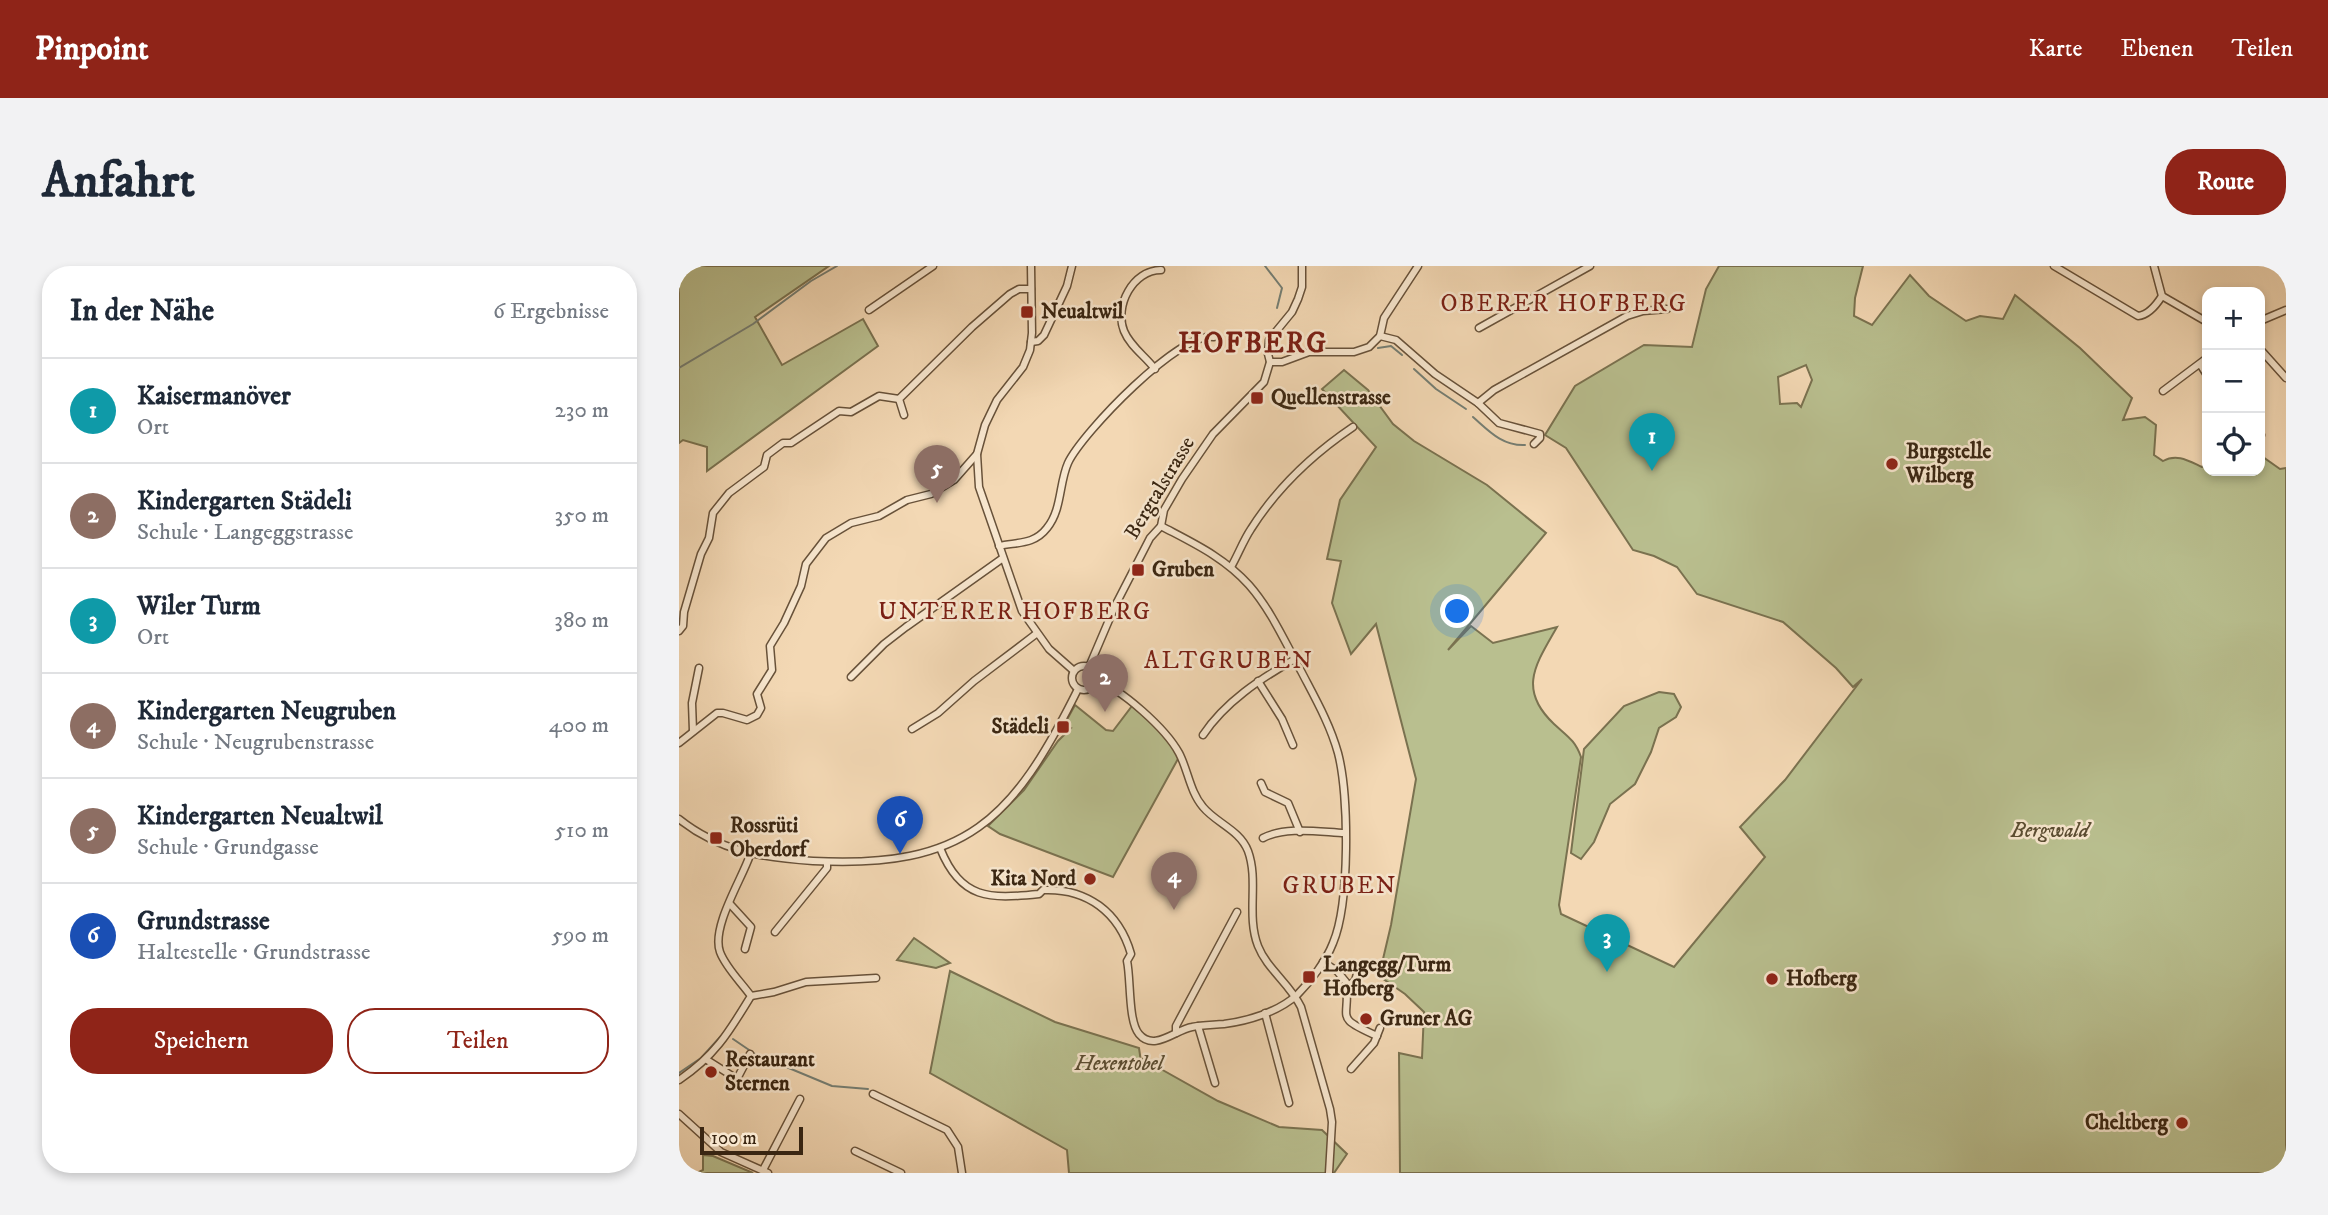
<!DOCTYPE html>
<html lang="de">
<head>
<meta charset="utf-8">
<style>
	body { margin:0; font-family:"IM FELL DW Pica",serif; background:#f2f2f3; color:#1f2937 }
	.controls { position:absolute; right:21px; top:21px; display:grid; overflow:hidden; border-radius:14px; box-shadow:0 4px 10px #0003 }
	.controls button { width:63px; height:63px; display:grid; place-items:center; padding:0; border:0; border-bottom:2px solid #e0e1e3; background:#fff; color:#1f2937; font:35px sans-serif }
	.scale { position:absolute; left:21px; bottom:18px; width:103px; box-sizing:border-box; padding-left:7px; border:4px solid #3a2612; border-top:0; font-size:19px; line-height:24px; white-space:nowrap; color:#3a2612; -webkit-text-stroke:5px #f7e6ce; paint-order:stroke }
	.you { position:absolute; left:779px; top:346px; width:24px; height:24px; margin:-18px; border:5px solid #fff; border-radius:50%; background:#1a73e8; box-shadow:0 0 0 10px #1a73e833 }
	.badge { display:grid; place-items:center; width:46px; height:46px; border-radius:50%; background:#8f2418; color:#fff; font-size:23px; font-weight:700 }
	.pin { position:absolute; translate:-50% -58px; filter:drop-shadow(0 2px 4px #0008) }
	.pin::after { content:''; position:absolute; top:37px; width:24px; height:21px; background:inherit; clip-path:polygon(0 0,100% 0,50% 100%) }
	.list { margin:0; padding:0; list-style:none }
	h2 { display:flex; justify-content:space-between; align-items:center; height:91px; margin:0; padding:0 28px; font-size:30px }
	h2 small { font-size:23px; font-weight:400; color:#747a83 }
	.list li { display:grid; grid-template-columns:46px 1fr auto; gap:21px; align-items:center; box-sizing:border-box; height:105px; padding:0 28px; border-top:2px solid #e0e1e3 }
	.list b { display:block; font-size:26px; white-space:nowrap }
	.list p { margin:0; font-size:23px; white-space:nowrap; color:#747a83 }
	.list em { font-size:23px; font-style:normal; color:#747a83 }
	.actions { display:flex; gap:14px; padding:21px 28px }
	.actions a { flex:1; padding:16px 0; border:2px solid #8f2418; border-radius:28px; text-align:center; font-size:24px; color:#8f2418 }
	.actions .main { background:#8f2418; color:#fff }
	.icon { flex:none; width:38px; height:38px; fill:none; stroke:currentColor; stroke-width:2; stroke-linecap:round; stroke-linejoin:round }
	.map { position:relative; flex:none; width:1607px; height:907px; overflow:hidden; border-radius:28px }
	header { display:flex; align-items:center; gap:42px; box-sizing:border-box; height:98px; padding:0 35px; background:#8f2418; color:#fff }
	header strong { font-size:33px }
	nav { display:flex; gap:38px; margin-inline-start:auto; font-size:24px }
	.intro { display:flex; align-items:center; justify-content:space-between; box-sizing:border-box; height:168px; padding:0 42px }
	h1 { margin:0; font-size:49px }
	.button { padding:18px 32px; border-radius:28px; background:#8f2418; color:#fff; font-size:24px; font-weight:700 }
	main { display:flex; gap:42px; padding:0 42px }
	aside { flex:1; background:#fff; border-radius:28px; box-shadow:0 4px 10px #0003 }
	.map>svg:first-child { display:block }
	.green { fill:#b9bf8f; stroke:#7a7250; stroke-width:2; fill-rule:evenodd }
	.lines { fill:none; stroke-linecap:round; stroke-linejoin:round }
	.stream { stroke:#757e73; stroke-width:2 }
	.street-casing { stroke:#68523a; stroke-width:9 }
	.street { stroke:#f7e6ce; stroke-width:6 }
	.poi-dot { fill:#8f2418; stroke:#f7e6ce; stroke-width:2.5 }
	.labels { text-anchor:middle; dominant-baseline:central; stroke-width:5; stroke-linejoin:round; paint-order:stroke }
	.poi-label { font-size:21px; font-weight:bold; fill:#3a2612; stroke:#f7e6ce; text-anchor:start }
	.street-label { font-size:21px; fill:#3a2612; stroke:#f7e6ce }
	.park-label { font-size:21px; font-style:italic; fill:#5a4c31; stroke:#f7e6ce }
	.quarter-label { font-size:24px; letter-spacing:2px; fill:#7a1f14; stroke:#f7e6ce }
	.district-label { font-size:28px; font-weight:bold; letter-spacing:2px; fill:#7a1f14; stroke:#f7e6ce }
</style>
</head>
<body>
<header>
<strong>Pinpoint</strong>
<nav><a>Karte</a><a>Ebenen</a><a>Teilen</a></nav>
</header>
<div class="intro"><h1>Anfahrt</h1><a class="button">Route</a></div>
<main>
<aside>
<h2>In der Nähe<small>6 Ergebnisse</small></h2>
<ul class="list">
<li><span class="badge" style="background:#0f9aa8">1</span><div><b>Kaisermanöver</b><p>Ort</p></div><em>230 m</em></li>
<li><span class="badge" style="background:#8d6e63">2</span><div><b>Kindergarten Städeli</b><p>Schule · Langeggstrasse</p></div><em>350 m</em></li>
<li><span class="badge" style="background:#0f9aa8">3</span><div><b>Wiler Turm</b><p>Ort</p></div><em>380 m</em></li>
<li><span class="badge" style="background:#8d6e63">4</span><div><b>Kindergarten Neugruben</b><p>Schule · Neugrubenstrasse</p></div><em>400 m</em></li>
<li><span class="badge" style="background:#8d6e63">5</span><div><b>Kindergarten Neualtwil</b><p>Schule · Grundgasse</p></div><em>510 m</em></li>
<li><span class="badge" style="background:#1a4fb4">6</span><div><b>Grundstrasse</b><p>Haltestelle · Grundstrasse</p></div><em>590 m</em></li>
</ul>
<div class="actions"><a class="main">Speichern</a><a>Teilen</a></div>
</aside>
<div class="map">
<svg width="1607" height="907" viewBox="0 0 1607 907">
	<rect width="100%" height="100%" fill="#f3d8b4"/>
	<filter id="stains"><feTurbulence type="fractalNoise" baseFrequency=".00286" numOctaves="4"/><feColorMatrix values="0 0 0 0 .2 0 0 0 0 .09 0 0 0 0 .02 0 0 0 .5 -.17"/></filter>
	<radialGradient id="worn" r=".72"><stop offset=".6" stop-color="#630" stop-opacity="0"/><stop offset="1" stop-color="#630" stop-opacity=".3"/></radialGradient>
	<g class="green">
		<polygon points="0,0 150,0 76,51 103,99 184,53 199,80 28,205 28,181 4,174 0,177"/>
		<path d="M 1040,0 L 1184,0 L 1176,32 L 1175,50 L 1193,59 L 1231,9 L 1250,30 L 1287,55 L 1301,50 L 1324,53 L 1336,29 L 1401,82 L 1453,132 L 1444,154 L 1466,151 L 1477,159 L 1475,189 L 1484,195 C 1498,187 1510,195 1523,201 L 1528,199 L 1528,205 L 1581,205 L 1581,189 L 1601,203 L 1607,202 L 1607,907 L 721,907 L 720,787 L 743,792 L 745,746 L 726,728 L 700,710 L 712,659 L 737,513 L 697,358 L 672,388 L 653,337 L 662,295 L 648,293 L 661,234 L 697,181 L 643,123 L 665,104 L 689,124 L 714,158 L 735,175 L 808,219 L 867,267 L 769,384 L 792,360 L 814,377 L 878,361 C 857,398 838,423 875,458 C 888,470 896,474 902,491 L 880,639 L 882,648 L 995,701 L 1086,591 L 1061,561 L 1106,514 L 1183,413 L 1174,421 L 1157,402 L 1104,356 L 1018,328 L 998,301 L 975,290 L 954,284 L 887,182 L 866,169 L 896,120 L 965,79 L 1013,81 L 1027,23 ZM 1127,99 L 1133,114 L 1122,141 L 1118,137 L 1101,138 L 1099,111 Z"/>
		<polygon points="980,426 995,428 1002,441 997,451 980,462 972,486 956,518 931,538 915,576 902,593 892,587 905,483 945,440"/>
		<polygon points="396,439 427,464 434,465 453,440 485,468 500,491 434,611 321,568 309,560 345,524 379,475 392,462 385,459"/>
		<polygon points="235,672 271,697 257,702 218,694"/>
		<polygon points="271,705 376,756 460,782 463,803 464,793 539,835 600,861 643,864 668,888 655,907 390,907 388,884 251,807"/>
		<polygon points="24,889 34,890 74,907 18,907 24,904"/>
	</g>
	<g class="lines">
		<g class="stream">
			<polyline points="586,0 603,22 598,42"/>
			<polyline points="699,82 712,80 723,89"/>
			<polyline points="594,84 607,87 616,83"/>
			<polyline points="0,102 74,58 132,15 158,0"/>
			<polyline points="735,103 757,123 787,143"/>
			<path d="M 794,151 C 810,165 823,180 846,179"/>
			<polyline points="54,773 76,788 153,820 189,823"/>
			<polyline points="0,807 22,792 42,770"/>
		</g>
		<defs>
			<g id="street">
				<polyline points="352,0 353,67 351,84 344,101 318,134 306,159 298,188 300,221 343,345 370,383 395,405"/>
				<path d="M 1375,0 L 1459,50 C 1469,49 1478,38 1483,30"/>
				<polyline points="1475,0 1483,30 1528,56"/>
				<polyline points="190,44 254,0"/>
				<polyline points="1581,55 1607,44"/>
				<polyline points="800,62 911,0"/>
				<polyline points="701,70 717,74 756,108 799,137 820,157 861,168 861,172 855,178"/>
				<polyline points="352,76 359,75 365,69 388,20 393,0"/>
				<polyline points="1581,83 1607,112"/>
				<polyline points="591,96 603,96 630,86 675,86 690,81 701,70 705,52 739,0"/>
				<polyline points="1521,98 1528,109"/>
				<path d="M 476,103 C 466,90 451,80 445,65 C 435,40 454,4 482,4"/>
				<polyline points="1484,125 1528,92"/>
				<polyline points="799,137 815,124 948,50 964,45 988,43"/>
				<polyline points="225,149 220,133 293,61 331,28 340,23 352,23"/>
				<polyline points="1581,167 1582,169"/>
				<path d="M 320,280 C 338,276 355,279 368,262 C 383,244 380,217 389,197 C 403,167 502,64 535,71"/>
				<path d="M 552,301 C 559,289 564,275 572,263 C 598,222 634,188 674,161"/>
				<polyline points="0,365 4,360 5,346 22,288 30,272 34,247 50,227 85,201 88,189 104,177 112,177 160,145 172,146 200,130 220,133"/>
				<circle cx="405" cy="412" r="12"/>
				<polyline points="410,401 436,340 471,272 482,260 485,244 503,213 534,168 585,116 591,96 589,88 590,74 613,46 619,33 623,21 623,0"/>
				<polyline points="172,411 205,378 227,361 324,292"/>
				<path d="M 416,414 C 442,422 487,463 500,487 C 509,504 511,526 524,541 C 537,557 561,564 569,585 C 580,615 567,649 579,680 C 588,703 611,718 622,741 L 651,843 L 653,856 L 650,907"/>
				<polyline points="579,415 603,453 614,479"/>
				<polyline points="233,463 259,447 295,415 357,368"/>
				<polyline points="14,465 13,437 20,402"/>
				<path d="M 524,469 C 546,436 581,413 616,393"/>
				<polyline points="0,477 38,447 44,447 68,454 78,449 82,442 78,428 93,404 91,380 105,357 122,320 127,298 147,272 172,257 200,250 228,234 252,228 275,214 298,188"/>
				<polyline points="582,517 586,526 609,537 621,566"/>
				<path d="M 0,553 C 40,585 84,592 134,595 C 287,603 334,554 399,423"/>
				<path d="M 584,572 C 607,560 641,566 666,567"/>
				<path d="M 261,582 C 282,634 310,633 360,628 L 364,624 C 408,622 440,646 452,688 L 448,695 C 452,713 449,755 460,768 C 475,786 496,764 513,761 C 523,759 534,759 545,758 C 569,755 599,746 618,729 C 632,715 647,695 654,677 C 671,637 670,529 659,487 C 651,458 636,432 622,405 C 606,376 592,344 570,319 C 545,291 514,277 482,260"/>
				<polyline points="51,638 72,661 66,683"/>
				<polyline points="96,666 148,602 148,596"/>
				<path d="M 644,696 L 658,705 L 667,716 C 672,754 653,750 698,770"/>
				<polyline points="668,720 676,715 679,704"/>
				<polyline points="72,730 95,726 127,716 197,712"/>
				<polyline points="586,747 610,837"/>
				<polyline points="519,760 536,817"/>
				<polyline points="497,767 497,760 558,646"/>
				<polyline points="28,794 58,813 71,788"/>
				<polyline points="672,803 695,777 701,762"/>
				<path d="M 0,814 C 36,790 50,766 72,730 C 62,716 47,702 41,686 C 32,661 63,613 71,589"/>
				<polyline points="194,828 268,864 279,881 283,907"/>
				<polyline points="0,848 42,886 89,907"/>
				<polyline points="176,885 222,907"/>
				<polyline points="84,904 121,833"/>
			</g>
		</defs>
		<use href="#street" class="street-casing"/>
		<use href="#street" class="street"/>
	</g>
	<g class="poi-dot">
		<rect x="341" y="39" width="14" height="14" rx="3.5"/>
		<rect x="571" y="125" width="14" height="14" rx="3.5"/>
		<circle cx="1213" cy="198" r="7"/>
		<rect x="452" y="297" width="14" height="14" rx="3.5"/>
		<rect x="377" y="454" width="14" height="14" rx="3.5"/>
		<rect x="30" y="565" width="14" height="14" rx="3.5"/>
		<circle cx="411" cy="613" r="7"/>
		<rect x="623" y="704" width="14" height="14" rx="3.5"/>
		<circle cx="1093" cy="713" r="7"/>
		<circle cx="687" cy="753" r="7"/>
		<circle cx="32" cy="806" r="7"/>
		<circle cx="1503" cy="857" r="7"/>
	</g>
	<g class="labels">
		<g class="poi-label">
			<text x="362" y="46">Neualtwil</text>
			<text x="592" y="132">Quellenstrasse</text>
			<text x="1227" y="186">Burgstelle<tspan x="1227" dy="24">Wilberg</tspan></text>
			<text x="473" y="304">Gruben</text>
			<text x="370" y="461" text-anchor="end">Städeli</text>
			<text x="51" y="560">Rossrüti<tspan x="51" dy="24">Oberdorf</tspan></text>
			<text x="397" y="613" text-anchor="end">Kita Nord</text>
			<text x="644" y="699">Langegg/Turm<tspan x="644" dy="24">Hofberg</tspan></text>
			<text x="1107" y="713">Hofberg</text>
			<text x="701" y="753">Gruner AG</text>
			<text x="46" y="794">Restaurant<tspan x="46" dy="24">Sternen</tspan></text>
			<text x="1489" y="857" text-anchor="end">Cheltberg</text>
		</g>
		<g class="street-label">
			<text transform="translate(481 222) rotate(-59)">Bergtalstrasse</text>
		</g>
		<g class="park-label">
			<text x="1371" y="565">Bergwald</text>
			<text x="440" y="798">Hexentobel</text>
		</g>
		<g class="quarter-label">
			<text x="885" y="38">OBERER HOFBERG</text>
			<text x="336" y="346">UNTERER HOFBERG</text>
			<text x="550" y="395">ALTGRUBEN</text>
			<text x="661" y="620">GRUBEN</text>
		</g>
		<g class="district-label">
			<text x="574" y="77">HOFBERG</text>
		</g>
	</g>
	<rect width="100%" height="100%" filter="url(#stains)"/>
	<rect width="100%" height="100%" fill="url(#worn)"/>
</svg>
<div class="controls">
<button>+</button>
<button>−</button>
<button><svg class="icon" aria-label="locate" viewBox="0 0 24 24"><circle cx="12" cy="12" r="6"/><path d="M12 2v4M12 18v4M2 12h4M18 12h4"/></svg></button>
</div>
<div class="scale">100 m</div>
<div class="you"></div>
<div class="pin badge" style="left:973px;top:205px;background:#0f9aa8">1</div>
<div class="pin badge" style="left:426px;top:446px;background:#8d6e63">2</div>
<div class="pin badge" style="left:928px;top:706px;background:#0f9aa8">3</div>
<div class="pin badge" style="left:495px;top:644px;background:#8d6e63">4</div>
<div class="pin badge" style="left:258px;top:237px;background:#8d6e63">5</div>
<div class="pin badge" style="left:221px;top:588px;background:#1a4fb4">6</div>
</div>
</main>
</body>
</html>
